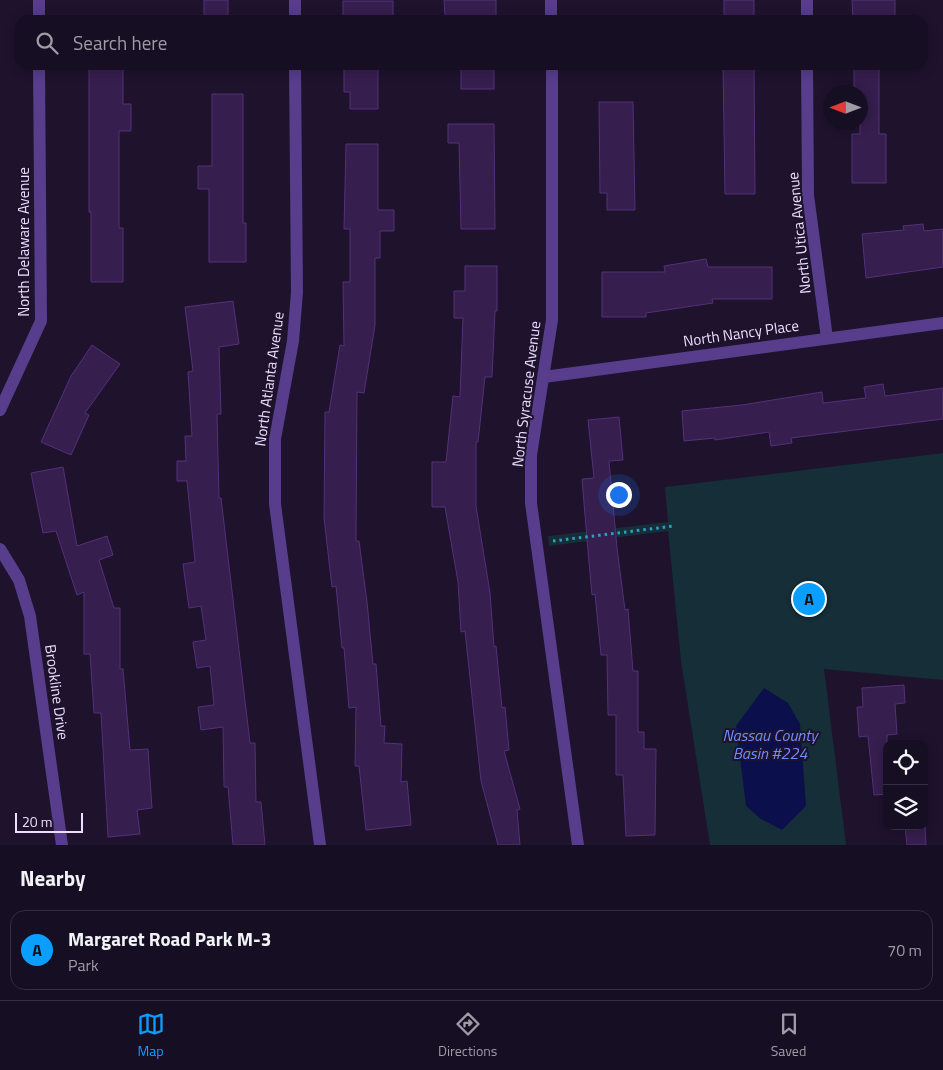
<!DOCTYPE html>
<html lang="en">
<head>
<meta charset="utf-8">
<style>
	body { margin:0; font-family:"Titillium Web",sans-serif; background:#231c2f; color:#f1f3f6 }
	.controls { position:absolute; right:15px; bottom:15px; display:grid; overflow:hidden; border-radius:10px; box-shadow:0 2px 12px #0003 }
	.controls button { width:45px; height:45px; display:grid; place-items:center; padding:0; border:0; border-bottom:1px solid #352e40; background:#160e22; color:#f1f3f6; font:25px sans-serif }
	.compass { position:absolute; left:823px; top:85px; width:45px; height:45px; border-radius:50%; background:#160e22; box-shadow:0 2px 12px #0003; rotate:270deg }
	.scale { position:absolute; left:15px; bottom:12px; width:68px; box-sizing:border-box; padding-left:5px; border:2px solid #ebdeff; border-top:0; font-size:14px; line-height:18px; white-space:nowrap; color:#ebdeff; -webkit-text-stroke:4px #1e122d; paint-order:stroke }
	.you { position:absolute; left:618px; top:494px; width:18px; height:18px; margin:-12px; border:4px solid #fff; border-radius:50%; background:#1a73e8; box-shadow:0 0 0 8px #1a73e833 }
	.badge { display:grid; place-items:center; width:32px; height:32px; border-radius:50%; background:#0a9fff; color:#111; font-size:16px; font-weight:700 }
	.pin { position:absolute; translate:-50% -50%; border:2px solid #fff; box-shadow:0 1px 5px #0006 }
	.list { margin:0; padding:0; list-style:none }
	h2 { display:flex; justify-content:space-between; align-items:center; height:65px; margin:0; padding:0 20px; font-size:21px }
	h2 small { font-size:16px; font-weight:400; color:#9e9ca5 }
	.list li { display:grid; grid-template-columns:32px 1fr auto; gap:15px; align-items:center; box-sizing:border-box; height:80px; margin:0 10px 10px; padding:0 10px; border:1px solid #352e40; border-radius:15px }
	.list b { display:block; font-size:19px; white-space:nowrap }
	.list p { margin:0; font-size:16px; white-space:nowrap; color:#9e9ca5 }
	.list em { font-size:16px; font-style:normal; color:#9e9ca5 }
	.icon { flex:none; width:28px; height:28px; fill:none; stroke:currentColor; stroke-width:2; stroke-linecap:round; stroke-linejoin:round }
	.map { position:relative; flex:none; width:943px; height:845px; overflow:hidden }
	.search { position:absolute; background:#160e22; box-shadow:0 2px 12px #0003; left:15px; right:15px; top:15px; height:55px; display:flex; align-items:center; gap:12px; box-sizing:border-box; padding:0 18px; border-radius:15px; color:#9e9ca5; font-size:19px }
	.sheet { height:155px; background:#160e22 }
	nav { display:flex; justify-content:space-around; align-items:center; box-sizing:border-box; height:70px; border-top:1px solid #352e40; background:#160e22; font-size:14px; color:#9e9ca5 }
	nav a { display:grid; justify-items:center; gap:2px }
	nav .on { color:#0a9fff }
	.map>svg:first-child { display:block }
	.green { fill:#152e37 }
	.water { fill:#0b104d }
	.building { fill:#361e4e; stroke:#54307a }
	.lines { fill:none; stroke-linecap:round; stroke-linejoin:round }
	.path { stroke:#319fc0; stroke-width:3; stroke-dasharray:2.5 4; stroke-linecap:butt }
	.minor { stroke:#573d8c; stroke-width:12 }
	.labels { text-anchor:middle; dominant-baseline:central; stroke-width:4; stroke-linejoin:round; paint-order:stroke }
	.street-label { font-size:15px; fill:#ebdeff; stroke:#1e122d }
	.water-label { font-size:16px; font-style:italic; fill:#6c90ff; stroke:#1e122d }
</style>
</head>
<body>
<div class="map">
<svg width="943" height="845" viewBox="0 0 943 845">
	<rect width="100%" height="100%" fill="#1e122d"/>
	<polygon class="green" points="943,453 943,680 824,669 846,845 710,845 681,661 668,531 549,546 548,536 668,522 665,487"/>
	<polygon class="water" points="764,688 788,703 800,724 806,806 782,830 761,819 746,806 736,726"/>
	<g class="building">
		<rect x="204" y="0" width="24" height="20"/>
		<polygon points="444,0 496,0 496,17 445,17"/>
		<rect x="724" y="0" width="30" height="20"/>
		<polygon points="852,0 895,0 895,20 853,20"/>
		<rect x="343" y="1" width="50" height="19"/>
		<polygon points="89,65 123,65 123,104 131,104 131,131 119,131 119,228 123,228 123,282 91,282 91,212 89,212"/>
		<polygon points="344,65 378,65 378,109 350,109 350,92 344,92"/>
		<rect x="461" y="65" width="33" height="24"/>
		<polygon points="723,65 754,65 755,194 725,194"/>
		<polygon points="854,65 879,65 879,134 886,134 886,183 852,183 852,134 860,134 860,92 854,92"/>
		<polygon points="212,94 243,94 243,223 246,223 246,262 209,262 209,189 198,189 198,166 212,166"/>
		<polygon points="599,102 633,102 635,210 607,210 607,193 600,193"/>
		<polygon points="448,124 494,124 495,229 461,229 459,143 448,143"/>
		<polygon points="346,144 378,144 378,210 394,210 394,231 380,231 380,258 375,258 375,325 364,393 357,392 356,541 359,541 367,602 373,664 376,664 381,726 385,726 384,743 402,744 401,782 407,781 411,825 366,830 359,766 355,766 356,707 349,708 344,648 342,648 336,586 332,587 324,518 325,412 329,412 340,345 344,346 343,282 350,282 350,229 344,229"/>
		<polygon points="923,224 924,231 943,229 943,267 866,278 862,234 904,230 903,226"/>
		<polygon points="706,259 708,267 772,267 772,299 712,299 713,303 646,313 646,317 602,317 602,272 665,272 664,266"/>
		<polygon points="465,266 497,266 497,311 495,311 492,377 485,377 478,442 476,442 476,506 490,593 494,647 496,646 502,708 505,707 509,750 504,751 520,809 517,810 520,845 498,845 481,781 465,631 461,632 458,582 445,507 432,507 432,462 446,462 453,396 460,397 463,318 454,318 454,291 465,291"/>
		<polygon points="233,301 239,344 219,347 221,414 217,414 219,498 221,498 250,743 255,743 256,802 261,802 265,845 233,845 228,787 224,787 223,727 201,730 198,707 214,705 210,666 197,668 193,642 206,640 201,606 189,608 183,564 195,562 187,481 177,481 177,461 186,461 185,436 192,436 188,372 193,371 185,307"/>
		<polygon points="92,345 120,364 85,413 89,415 71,455 41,442 71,376"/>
		<polygon points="883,384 885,396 943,388 943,419 791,438 792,443 771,446 769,432 715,440 715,438 684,441 682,411 742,405 822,392 823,403 866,398 864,387"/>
		<polygon points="619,417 623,460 609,461 617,548 625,610 628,609 633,671 638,671 638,732 644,732 644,749 656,749 655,835 626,836 623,775 616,775 616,715 608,715 607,655 601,655 595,594 592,595 588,551 582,479 594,478 588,420"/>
		<polygon points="63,467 77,546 107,536 113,555 99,560 114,608 120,608 120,669 123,669 130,750 148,749 152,808 137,810 140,834 108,837 101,713 94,713 90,654 84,654 84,592 77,595 56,531 43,533 31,473"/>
		<polygon points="904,685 905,703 895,704 897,734 887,735 887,794 874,795 868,736 859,737 857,707 863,707 862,688"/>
		<polygon points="905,826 925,826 926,845 907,845"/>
	</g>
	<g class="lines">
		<polyline class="path" points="553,541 674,526"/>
		<g class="minor">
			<polyline points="39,0 39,20"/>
			<polyline points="295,0 295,20"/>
			<polyline points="551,0 551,20"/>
			<polyline points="807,0 807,20"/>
			<polyline points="295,65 297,292 293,341 275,439 275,504 320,845"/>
			<polyline points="552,65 552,320 531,455 531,503 578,845"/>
			<polyline points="807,65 808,195 827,338"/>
			<polyline points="544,377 943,323"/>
			<polyline points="0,410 41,321 39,65"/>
			<polyline points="0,549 19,580 30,616 62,845"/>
		</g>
	</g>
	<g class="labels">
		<g class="street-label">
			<text transform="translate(799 233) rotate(-96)">North Utica Avenue</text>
			<text transform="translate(23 242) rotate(-90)">North Delaware Avenue</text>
			<text transform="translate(741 333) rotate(-8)">North Nancy Place</text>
			<text transform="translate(269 379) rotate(-82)">North Atlanta Avenue</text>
			<text transform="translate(526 394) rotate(-83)">North Syracuse Avenue</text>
			<text transform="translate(57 692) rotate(82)">Brookline Drive</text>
		</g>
		<g class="water-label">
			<text x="770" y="735">Nassau County<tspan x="770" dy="18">Basin #224</tspan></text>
		</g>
	</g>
</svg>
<div class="controls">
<button><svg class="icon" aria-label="locate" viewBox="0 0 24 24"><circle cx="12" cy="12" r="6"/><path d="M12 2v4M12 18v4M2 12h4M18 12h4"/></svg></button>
<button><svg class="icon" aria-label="layers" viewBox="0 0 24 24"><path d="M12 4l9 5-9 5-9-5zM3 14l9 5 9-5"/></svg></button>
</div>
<svg class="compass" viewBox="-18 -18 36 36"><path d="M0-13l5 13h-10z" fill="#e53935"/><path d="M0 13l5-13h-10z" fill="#9e9ca5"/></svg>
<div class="scale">20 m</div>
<div class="you"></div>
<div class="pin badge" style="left:809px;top:599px">A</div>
<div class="search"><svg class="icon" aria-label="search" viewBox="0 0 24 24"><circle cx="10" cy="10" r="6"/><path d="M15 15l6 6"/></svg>Search here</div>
</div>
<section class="sheet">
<h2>Nearby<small></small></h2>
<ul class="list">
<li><span class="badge">A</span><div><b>Margaret Road Park M-3</b><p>Park</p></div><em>70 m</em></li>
</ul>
</section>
<nav>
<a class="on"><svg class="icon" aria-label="map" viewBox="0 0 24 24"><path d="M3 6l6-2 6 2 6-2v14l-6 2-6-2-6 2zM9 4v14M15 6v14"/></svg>Map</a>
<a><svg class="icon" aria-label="directions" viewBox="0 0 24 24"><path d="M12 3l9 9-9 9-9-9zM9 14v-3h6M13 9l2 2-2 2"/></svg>Directions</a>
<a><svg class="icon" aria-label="saved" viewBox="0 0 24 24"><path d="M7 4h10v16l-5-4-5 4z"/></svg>Saved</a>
</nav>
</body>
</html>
